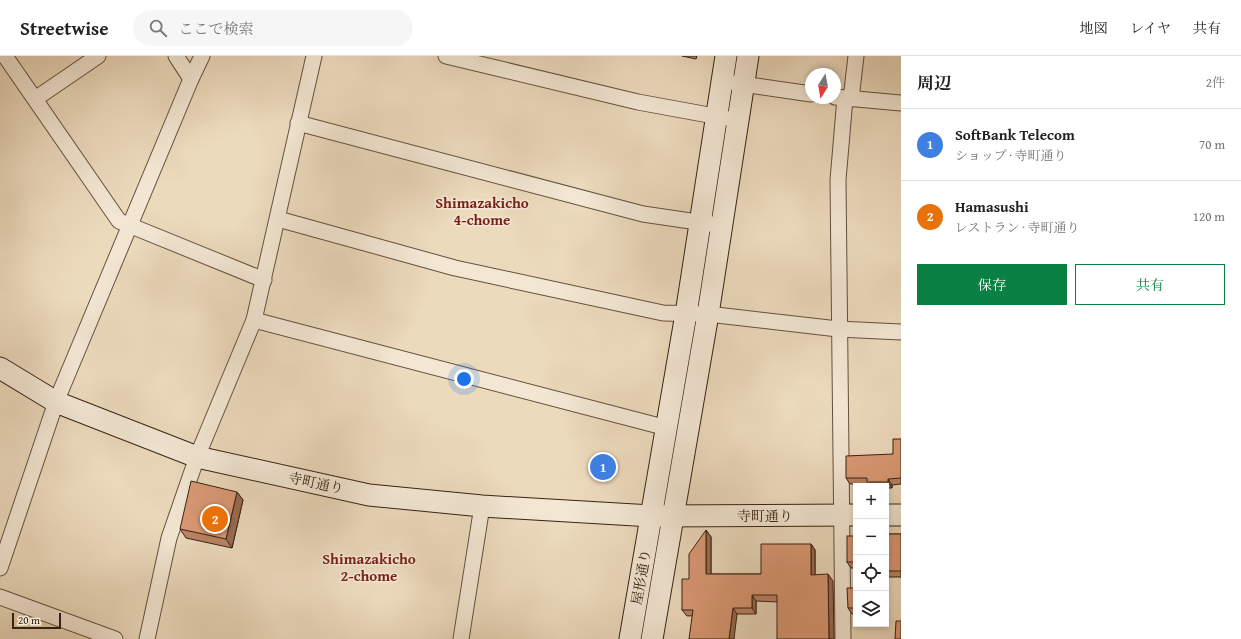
<!DOCTYPE html>
<html lang="ja">
<head>
<meta charset="utf-8">
<style>
	body { margin:0; font-family:"Gentium Book Plus","Noto Serif JP",serif; background:#f6f6f6; color:#222 }
	.controls { position:absolute; right:12px; bottom:12px; display:grid; overflow:hidden; border-radius:0px; box-shadow:0 2px 6px #0003 }
	.controls button { width:36px; height:36px; display:grid; place-items:center; padding:0; border:0; border-bottom:1px solid #e0e0e0; background:#fff; color:#222; font:20px sans-serif }
	.compass { position:absolute; left:805px; top:12px; width:36px; height:36px; border-radius:50%; background:#fff; box-shadow:0 2px 6px #0003; rotate:191deg }
	.scale { position:absolute; left:12px; bottom:10px; width:49px; box-sizing:border-box; padding-left:4px; border:2px solid #372214; border-top:0; font-size:11px; line-height:14px; white-space:nowrap; color:#372214; -webkit-text-stroke:3px #f3e7d4; paint-order:stroke }
	.you { position:absolute; left:464px; top:323px; width:14px; height:14px; margin:-10px; border:3px solid #fff; border-radius:50%; background:#1a73e8; box-shadow:0 0 0 6px #1a73e833 }
	.badge { display:grid; place-items:center; width:26px; height:26px; border-radius:50%; background:#0b8043; color:#fff; font-size:13px; font-weight:700 }
	.pin { position:absolute; translate:-50% -50%; border:2px solid #fff; box-shadow:0 1px 4px #0006 }
	.list { margin:0; padding:0; list-style:none }
	h2 { display:flex; justify-content:space-between; align-items:center; height:52px; margin:0; padding:0 16px; font-size:17px }
	h2 small { font-size:13px; font-weight:400; color:#767676 }
	.list li { display:grid; grid-template-columns:26px 1fr auto; gap:12px; align-items:center; box-sizing:border-box; height:72px; padding:0 16px; border-top:1px solid #e0e0e0 }
	.list b { display:block; font-size:15px; white-space:nowrap }
	.list p { margin:0; font-size:13px; white-space:nowrap; color:#767676 }
	.list em { font-size:13px; font-style:normal; color:#767676 }
	.actions { display:flex; gap:8px; padding:12px 16px }
	.actions a { flex:1; padding:9px 0; border:1px solid #0b8043; border-radius:0px; text-align:center; font-size:14px; color:#0b8043 }
	.actions .main { background:#0b8043; color:#fff }
	.icon { flex:none; width:22px; height:22px; fill:none; stroke:currentColor; stroke-width:2; stroke-linecap:round; stroke-linejoin:round }
	.map { position:relative; flex:none; width:901px; height:583px; overflow:hidden }
	header { display:flex; align-items:center; gap:24px; box-sizing:border-box; height:56px; padding:0 20px; background:#fff; border-bottom:1px solid #e0e0e0 }
	header strong { font-size:19px }
	nav { display:flex; gap:22px; margin-inline-start:auto; font-size:14px }
	.search { width:280px; height:36px; background:#f6f6f6; display:flex; align-items:center; gap:10px; box-sizing:border-box; padding:0 14px; border-radius:22px; color:#767676; font-size:15px }
	main { display:flex }
	aside { flex:1; background:#fff }
	.map>svg:first-child { display:block }
	.lines { fill:none; stroke-linecap:round; stroke-linejoin:round }
	.street-casing { stroke:#64503e; stroke-width:17 }
	.secondary-casing { stroke:#372214; stroke-width:23 }
	.street { stroke:#f3e7d4; stroke-width:15 }
	.secondary { stroke:#f3e7d4; stroke-width:21 }
	.wall { fill:#bb8465; stroke:#372214 }
	.shaded-wall { fill:#996b52; stroke:#372214 }
	.building { fill:#da9975; stroke:#372214 }
	.labels { text-anchor:middle; dominant-baseline:central; stroke-width:3; stroke-linejoin:round; paint-order:stroke }
	.street-label { font-size:14px; fill:#372214; stroke:#f3e7d4 }
	.neighbourhood-label { font-size:15px; font-weight:bold; fill:#7a1f14; stroke:#f3e7d4 }
</style>
</head>
<body>
<header>
<strong>Streetwise</strong>
<div class="search"><svg class="icon" aria-label="search" viewBox="0 0 24 24"><circle cx="10" cy="10" r="6"/><path d="M15 15l6 6"/></svg>ここで検索</div>
<nav><a>地図</a><a>レイヤ</a><a>共有</a></nav>
</header>
<main>
<div class="map">
<svg width="901" height="583" viewBox="0 0 901 583">
	<rect width="100%" height="100%" fill="#ecdabd"/>
	<filter id="stains"><feTurbulence type="fractalNoise" baseFrequency=".005" numOctaves="4"/><feColorMatrix values="0 0 0 0 .2 0 0 0 0 .09 0 0 0 0 .02 0 0 0 .5 -.17"/></filter>
	<radialGradient id="worn" r=".72"><stop offset=".6" stop-color="#630" stop-opacity="0"/><stop offset="1" stop-color="#630" stop-opacity=".3"/></radialGradient>
	<g class="lines">
		<defs>
			<g id="street">
				<polyline points="5,0 119,165 264,224"/>
				<polyline points="176,0 191,23"/>
				<polyline points="446,0 638,46 725,62"/>
				<polyline points="735,27 811,38"/>
				<polyline points="835,41 901,47"/>
				<polyline points="35,43 98,0"/>
				<polyline points="851,43 856,0"/>
				<polyline points="298,67 643,158 711,168"/>
				<polyline points="278,163 455,212 663,257 708,258 838,273 901,276"/>
				<polyline points="254,264 667,372"/>
				<polyline points="0,512 56,346 191,23 202,0"/>
				<polyline points="0,541 115,583"/>
				<polyline points="147,583 169,482 197,401 254,264 314,0"/>
				<polyline points="461,583 482,450"/>
				<polyline points="843,583 838,124 845,42"/>
			</g>
			<g id="secondary">
				<polyline points="0,312 56,346 197,401 369,439 482,450 652,460 856,459"/>
				<polyline points="886,459 901,459"/>
				<polyline points="630,583 686,258 726,0"/>
				<polyline points="652,583 708,258 748,0"/>
			</g>
		</defs>
		<use href="#street" class="street-casing"/>
		<use href="#secondary" class="secondary-casing"/>
		<use href="#street" class="street"/>
		<use href="#secondary" class="secondary"/>
	</g>
	<g class="wall">
		<polygon points="682,0 697,0 696,3"/>
		<polygon points="901,383 901,428 892,429 892,432 886,432 886,430 870,430 868,428 850,428 846,422 893,398"/>
		<polygon points="237,436 243,444 232,492 186,482 180,473"/>
		<polygon points="706,474 711,481 711,518 761,518 811,488 815,494 815,519 833,525 777,546 756,545 756,558 737,558 687,560 682,554 689,523"/>
		<polygon points="886,478 901,478 901,521 887,521 886,520"/>
		<polygon points="856,480 856,512 851,512 847,506"/>
		<polygon points="856,532 856,558 852,558 848,552"/>
	</g>
	<g class="shaded-wall">
		<polygon points="888,423 892,429 892,432 888,426"/>
		<polygon points="237,436 243,444 232,492 226,483"/>
		<polygon points="706,474 711,481 711,524 706,518"/>
		<polygon points="811,488 815,494 815,525 811,519"/>
		<polygon points="828,518 833,525 834,583 829,583"/>
		<polygon points="752,539 756,545 756,558 752,552"/>
		<polygon points="733,552 737,558 734,583 729,583"/>
	</g>
	<g class="building">
		<polygon points="893,383 901,383 901,422 888,423 888,426 867,426 867,422 846,422 846,400 893,398"/>
		<polygon points="191,425 237,436 226,483 180,473"/>
		<polygon points="706,474 706,518 761,518 761,488 811,488 811,519 828,518 829,583 777,583 777,539 752,539 752,552 733,552 729,583 689,583 693,554 682,554 682,523 689,523 689,498"/>
		<rect x="886" y="478" width="15" height="37"/>
		<rect x="847" y="480" width="9" height="26"/>
		<polygon points="847,532 856,532 856,552 848,552"/>
		<polygon points="896,565 901,565 901,583 895,583"/>
	</g>
	<g class="labels">
		<g class="street-label">
			<text transform="translate(316 427) rotate(12)">寺町通り</text>
			<text x="765" y="460">寺町通り</text>
			<text transform="translate(641 521) rotate(-80)">屋形通り</text>
		</g>
		<g class="neighbourhood-label">
			<text x="482" y="146">Shimazakicho<tspan x="482" dy="17">4-chome</tspan></text>
			<text x="369" y="502">Shimazakicho<tspan x="369" dy="17">2-chome</tspan></text>
		</g>
	</g>
	<rect width="100%" height="100%" filter="url(#stains)"/>
	<rect width="100%" height="100%" fill="url(#worn)"/>
</svg>
<div class="controls">
<button>+</button>
<button>−</button>
<button><svg class="icon" aria-label="locate" viewBox="0 0 24 24"><circle cx="12" cy="12" r="6"/><path d="M12 2v4M12 18v4M2 12h4M18 12h4"/></svg></button>
<button><svg class="icon" aria-label="layers" viewBox="0 0 24 24"><path d="M12 4l9 5-9 5-9-5zM3 14l9 5 9-5"/></svg></button>
</div>
<svg class="compass" viewBox="-18 -18 36 36"><path d="M0-13l5 13h-10z" fill="#e53935"/><path d="M0 13l5-13h-10z" fill="#767676"/></svg>
<div class="scale">20 m</div>
<div class="you"></div>
<div class="pin badge" style="left:603px;top:411px;background:#3f7fe0">1</div>
<div class="pin badge" style="left:215px;top:463px;background:#e8710a">2</div>
</div>
<aside>
<h2>周辺<small>2件</small></h2>
<ul class="list">
<li><span class="badge" style="background:#3f7fe0">1</span><div><b>SoftBank Telecom</b><p>ショップ · 寺町通り</p></div><em>70 m</em></li>
<li><span class="badge" style="background:#e8710a">2</span><div><b>Hamasushi</b><p>レストラン · 寺町通り</p></div><em>120 m</em></li>
</ul>
<div class="actions"><a class="main">保存</a><a>共有</a></div>
</aside>
</main>
</body>
</html>
